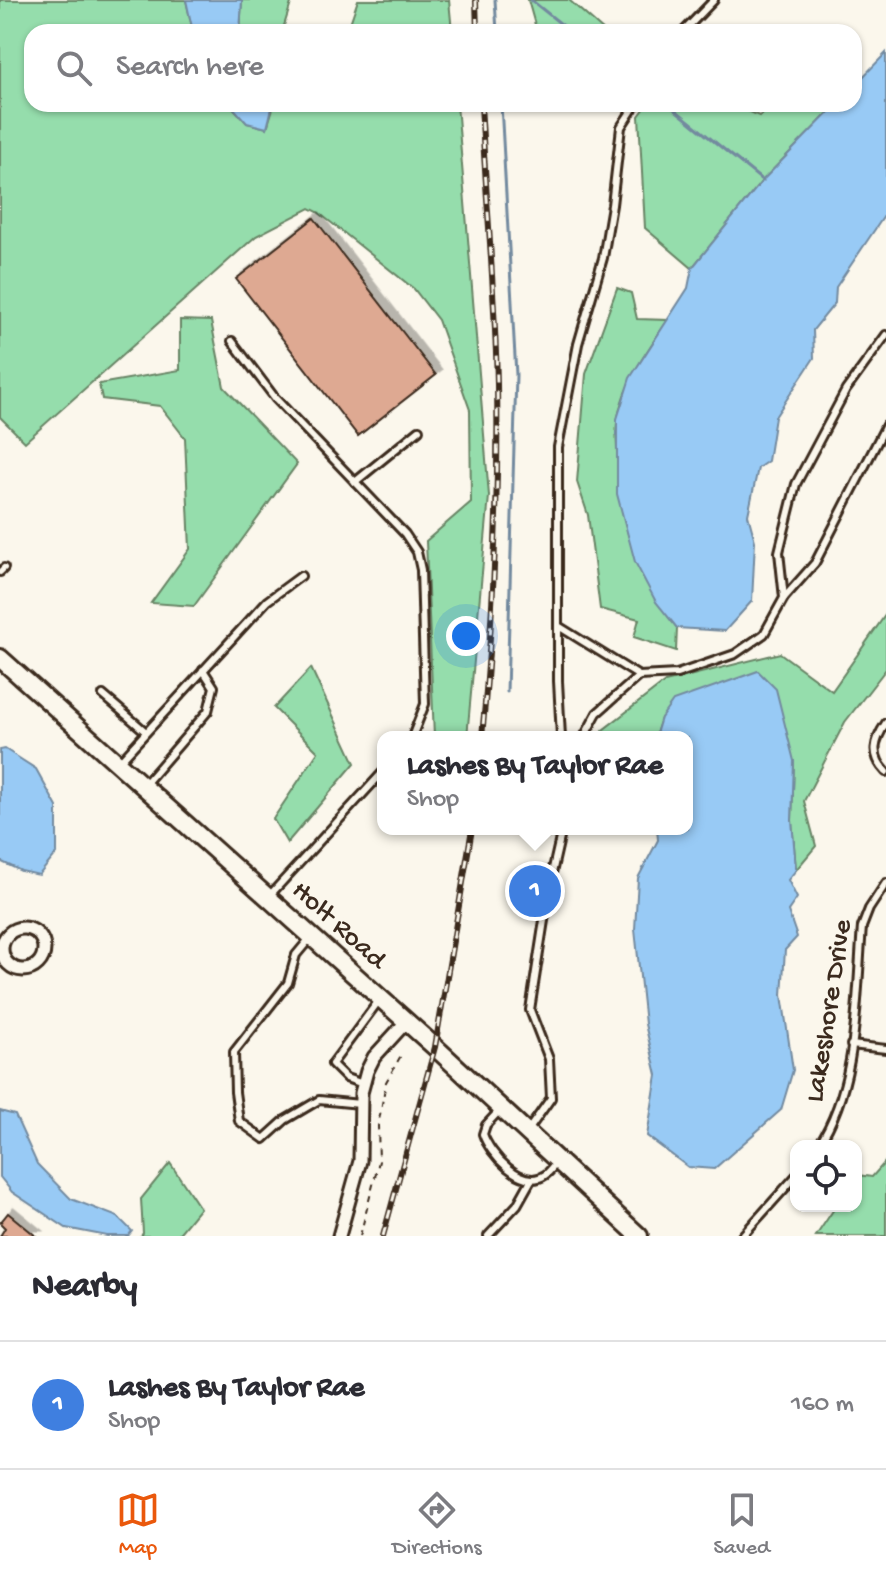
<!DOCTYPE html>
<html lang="en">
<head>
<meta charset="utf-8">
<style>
	body { margin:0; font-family:"Gochi Hand",sans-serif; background:#f2f2f3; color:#2b2b33 }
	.controls { position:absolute; right:24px; bottom:24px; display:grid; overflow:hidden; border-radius:16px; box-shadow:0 2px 6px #0004 }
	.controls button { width:72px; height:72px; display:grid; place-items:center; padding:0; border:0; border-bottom:2px solid #e1e1e2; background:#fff; color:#2b2b33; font:40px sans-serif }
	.you { position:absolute; left:466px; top:636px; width:28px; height:28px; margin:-20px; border:6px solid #fff; border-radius:50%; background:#1a73e8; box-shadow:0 0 0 12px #1a73e833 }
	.badge { display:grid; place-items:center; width:52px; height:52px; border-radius:50%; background:#ea580c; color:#fff; font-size:26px; font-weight:700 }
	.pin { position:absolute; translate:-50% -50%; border:4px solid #fff; box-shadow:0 2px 8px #0006 }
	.popup { position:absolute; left:377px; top:731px; width:316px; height:104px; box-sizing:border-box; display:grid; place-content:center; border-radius:16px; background:#fff; filter:drop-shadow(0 2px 6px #0005); font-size:26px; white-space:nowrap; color:#7c7c81 }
	.popup b { font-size:30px; color:#2b2b33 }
	.popup::after { content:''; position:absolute; left:50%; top:100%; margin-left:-16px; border:16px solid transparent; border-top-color:#fff }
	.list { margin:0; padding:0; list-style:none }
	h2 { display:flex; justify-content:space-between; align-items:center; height:104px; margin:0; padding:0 32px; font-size:34px }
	h2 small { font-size:26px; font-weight:400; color:#7c7c81 }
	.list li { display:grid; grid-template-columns:52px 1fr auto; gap:24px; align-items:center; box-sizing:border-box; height:128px; padding:0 32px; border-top:2px solid #e1e1e2 }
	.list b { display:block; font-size:30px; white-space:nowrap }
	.list p { margin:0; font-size:26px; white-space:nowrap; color:#7c7c81 }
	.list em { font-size:26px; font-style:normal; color:#7c7c81 }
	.icon { flex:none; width:44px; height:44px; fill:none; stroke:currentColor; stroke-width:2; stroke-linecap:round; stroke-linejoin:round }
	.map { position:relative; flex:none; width:886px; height:1236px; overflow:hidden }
	.search { position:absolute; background:#fff; box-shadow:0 2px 6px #0004; left:24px; right:24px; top:24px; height:88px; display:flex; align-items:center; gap:20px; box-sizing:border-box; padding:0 28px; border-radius:24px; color:#7c7c81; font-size:30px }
	.sheet { height:232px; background:#fff }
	nav { display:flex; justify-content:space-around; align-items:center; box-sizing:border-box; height:112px; border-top:2px solid #e1e1e2; background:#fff; font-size:22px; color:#7c7c81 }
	nav a { display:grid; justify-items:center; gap:4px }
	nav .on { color:#ea580c }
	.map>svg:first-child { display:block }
	.green { fill:#95ddac; stroke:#688465; stroke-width:2 }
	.water { fill:#98caf5; stroke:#738a9f; stroke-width:2 }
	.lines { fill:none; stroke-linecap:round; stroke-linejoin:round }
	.stream { stroke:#738a9f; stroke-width:3 }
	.building { fill:#dea992; stroke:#3b2a1e; stroke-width:2; filter:url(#shadow) }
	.service-casing { stroke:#3b2a1e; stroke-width:12 }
	.minor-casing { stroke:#3b2a1e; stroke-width:17 }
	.secondary-casing { stroke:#3b2a1e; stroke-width:22 }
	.path { stroke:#3b2a1e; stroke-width:2; stroke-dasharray:6 6; stroke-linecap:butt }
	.service { stroke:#fbf7ec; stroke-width:6 }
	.minor { stroke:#fbf7ec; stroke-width:11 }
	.secondary { stroke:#fbf7ec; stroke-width:16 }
	.rail-casing { stroke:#3b2a1e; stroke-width:6 }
	.rail { stroke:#fbf7ec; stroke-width:3; stroke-dasharray:9; stroke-linecap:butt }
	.labels { text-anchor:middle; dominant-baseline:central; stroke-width:7; stroke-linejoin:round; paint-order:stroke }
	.street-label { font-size:28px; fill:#3b2a1e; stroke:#fbf7ec }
</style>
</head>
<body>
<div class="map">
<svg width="886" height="1236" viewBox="0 0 886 1236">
	<defs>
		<filter id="shadow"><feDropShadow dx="5.5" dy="-5.5" stdDeviation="0" flood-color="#0004"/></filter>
	</defs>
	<rect width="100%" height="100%" fill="#fbf7ec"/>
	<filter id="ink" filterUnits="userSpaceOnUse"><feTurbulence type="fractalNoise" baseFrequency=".0125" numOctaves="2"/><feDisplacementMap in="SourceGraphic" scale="16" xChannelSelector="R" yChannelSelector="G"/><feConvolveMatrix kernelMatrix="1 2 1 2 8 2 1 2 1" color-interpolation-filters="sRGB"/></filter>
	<g filter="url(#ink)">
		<g class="green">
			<polygon points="0,0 186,0 193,32 32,32 32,104 230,104 247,123 267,128 274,105 277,104 457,104 489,496 467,737 434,737 426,541 471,502 470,410 438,320 414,289 318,212 310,208 256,236 25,442 0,417"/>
			<polygon points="242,0 292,0 282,32 240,32"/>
			<polygon points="358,0 449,0 452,32 347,32"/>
			<polygon points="528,0 569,0 605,32 537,32"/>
			<polygon points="648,104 733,104 759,116 774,104 837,104 762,181 692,268 645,228 639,116"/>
			<path d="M 617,288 L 631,293 L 637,319 L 668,320 C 648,350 625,380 618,417 C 615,428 617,442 617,453 C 618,520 635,575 677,628 L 676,651 L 634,637 L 639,619 L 600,609 L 588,515 L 577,482 L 586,374 Z"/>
			<polygon points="180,320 211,321 224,387 297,464 194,606 151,603 190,549 185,438 160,406 102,399 99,384 180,370"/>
			<polygon points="886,614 886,669 845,722 804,801 816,846 796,870 792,821 794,761 661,718 655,737 600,737 603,730 665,682 780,653 832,691"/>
			<polygon points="311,668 355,763 287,843 273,819 318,752 274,708"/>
			<polygon points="886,1161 886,1236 816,1236 836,1206 856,1206 857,1175 872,1177"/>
			<polygon points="170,1163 200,1208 177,1236 141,1236 143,1233 141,1199"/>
		</g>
		<g class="water">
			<polygon points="186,0 242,0 240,32 193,32"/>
			<polygon points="886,53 886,213 836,287 835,303 813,330 814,358 775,417 768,461 758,468 748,515 755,541 752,601 725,631 677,628 656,602 635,562 617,494 617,419 630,378 688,288 692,268 762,181 837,104 854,104 854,86"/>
			<polygon points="230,104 273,104 267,128 247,123"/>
			<polygon points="758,671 776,689 794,761 792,820 796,870 788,880 797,898 788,911 797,937 785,950 782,995 793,1070 781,1110 714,1169 688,1167 647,1136 657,1075 645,1024 635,929 638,878 658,840 657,829 687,829 687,737 655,737 661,718 673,701"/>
			<polygon points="5,749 36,769 57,807 57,853 39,875 21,871 0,861 0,750"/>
			<polygon points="0,1111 15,1115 37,1164 71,1199 118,1217 132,1231 128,1236 107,1236 66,1228 12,1192 0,1177"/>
		</g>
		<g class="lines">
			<g class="stream">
				<polyline points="495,0 497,32"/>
				<polyline points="531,0 571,32"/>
				<polyline points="501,104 516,375 507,692"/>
				<polyline points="668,104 763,181"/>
			</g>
		</g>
		<g class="building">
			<polygon points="314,218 436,375 358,436 236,279"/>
			<polygon points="8,1213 36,1236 0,1236 5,1228 0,1223"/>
		</g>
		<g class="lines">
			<defs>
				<g id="service">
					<polyline points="683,32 714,0"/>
					<polyline points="232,341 275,398 405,534 417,552 421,570 425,704 412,737"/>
					<polyline points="355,482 419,430"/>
					<polyline points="0,572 4,568"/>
					<polyline points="784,598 815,563 886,425"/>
					<polyline points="560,627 639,676 677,674 735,654 764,634 784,598 779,552 796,484 846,390 886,335"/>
					<polyline points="103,695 146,732"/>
					<path d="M 886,723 C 874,741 870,755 886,772"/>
					<polyline points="561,737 558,681 558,447 578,344 603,258 612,205 621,127 636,104"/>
					<polyline points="584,737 597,713 639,676"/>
					<polyline points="120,761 267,601 301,576"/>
					<polyline points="145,784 208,711 214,687 203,670"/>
					<polyline points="270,895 383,772"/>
					<polyline points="311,937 296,955 288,983 234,1052 235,1092 239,1121 264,1139 285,1120 319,1100 360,1104"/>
					<polyline points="851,1045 886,1049"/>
					<polyline points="363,1084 346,1078 332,1064 380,999"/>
					<path d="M 499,1111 L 486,1125 L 483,1134 C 489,1153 522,1191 545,1175 C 550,1172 554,1165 558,1161"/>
					<polyline points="527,1132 551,1098 549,1059 530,1010 550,882 562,829"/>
					<path d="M 818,1146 C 859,1084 856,999 862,927 L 869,909 L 886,883"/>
					<polyline points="488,1236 517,1205 531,1180"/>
					<polyline points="742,1236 796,1176"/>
				</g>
				<g id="minor">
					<circle cx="23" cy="949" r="21"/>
					<polyline points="339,1236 360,1161 361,1093 367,1071 374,1057 406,1022"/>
				</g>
				<polyline id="secondary" points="0,658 435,1047 639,1236"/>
			</defs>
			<use href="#service" class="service-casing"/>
			<use href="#minor" class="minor-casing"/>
			<use href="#secondary" class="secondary-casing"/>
			<polyline class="path" points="360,1236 379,1161 378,1126 386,1082 403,1052"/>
			<use href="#service" class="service"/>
			<use href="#minor" class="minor"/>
			<use href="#secondary" class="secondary"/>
			<defs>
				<g id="rail">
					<polyline points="476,0 477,32"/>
					<path d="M 481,104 C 486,197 495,291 497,384 C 499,502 493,619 482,737"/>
					<polyline points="383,1236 435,1047 472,829"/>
				</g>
			</defs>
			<use href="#rail" class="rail-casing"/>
			<use href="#rail" class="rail"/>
		</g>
	</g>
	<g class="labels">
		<g class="street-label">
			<text transform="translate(338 926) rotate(42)">Holt Road</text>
			<text transform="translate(830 1011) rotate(-81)">Lakeshore Drive</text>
		</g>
	</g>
</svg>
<div class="controls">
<button><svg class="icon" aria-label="locate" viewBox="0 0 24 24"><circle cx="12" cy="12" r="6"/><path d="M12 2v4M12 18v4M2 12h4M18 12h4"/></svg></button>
</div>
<div class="you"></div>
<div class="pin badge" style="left:535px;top:891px;background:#3f7fe0">1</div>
<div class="popup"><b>Lashes By Taylor Rae</b>Shop</div>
<div class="search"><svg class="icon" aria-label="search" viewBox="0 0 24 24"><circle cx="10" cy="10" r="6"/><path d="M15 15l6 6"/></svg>Search here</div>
</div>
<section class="sheet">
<h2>Nearby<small></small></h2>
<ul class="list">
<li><span class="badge" style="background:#3f7fe0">1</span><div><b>Lashes By Taylor Rae</b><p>Shop</p></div><em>160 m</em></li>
</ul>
</section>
<nav>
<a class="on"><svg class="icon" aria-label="map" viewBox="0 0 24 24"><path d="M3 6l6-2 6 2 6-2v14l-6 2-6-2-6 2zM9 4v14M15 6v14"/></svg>Map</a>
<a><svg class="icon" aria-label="directions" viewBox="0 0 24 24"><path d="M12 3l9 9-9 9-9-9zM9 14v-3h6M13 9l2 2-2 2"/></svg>Directions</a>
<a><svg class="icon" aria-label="saved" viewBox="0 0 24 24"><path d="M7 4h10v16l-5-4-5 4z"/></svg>Saved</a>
</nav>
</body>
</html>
